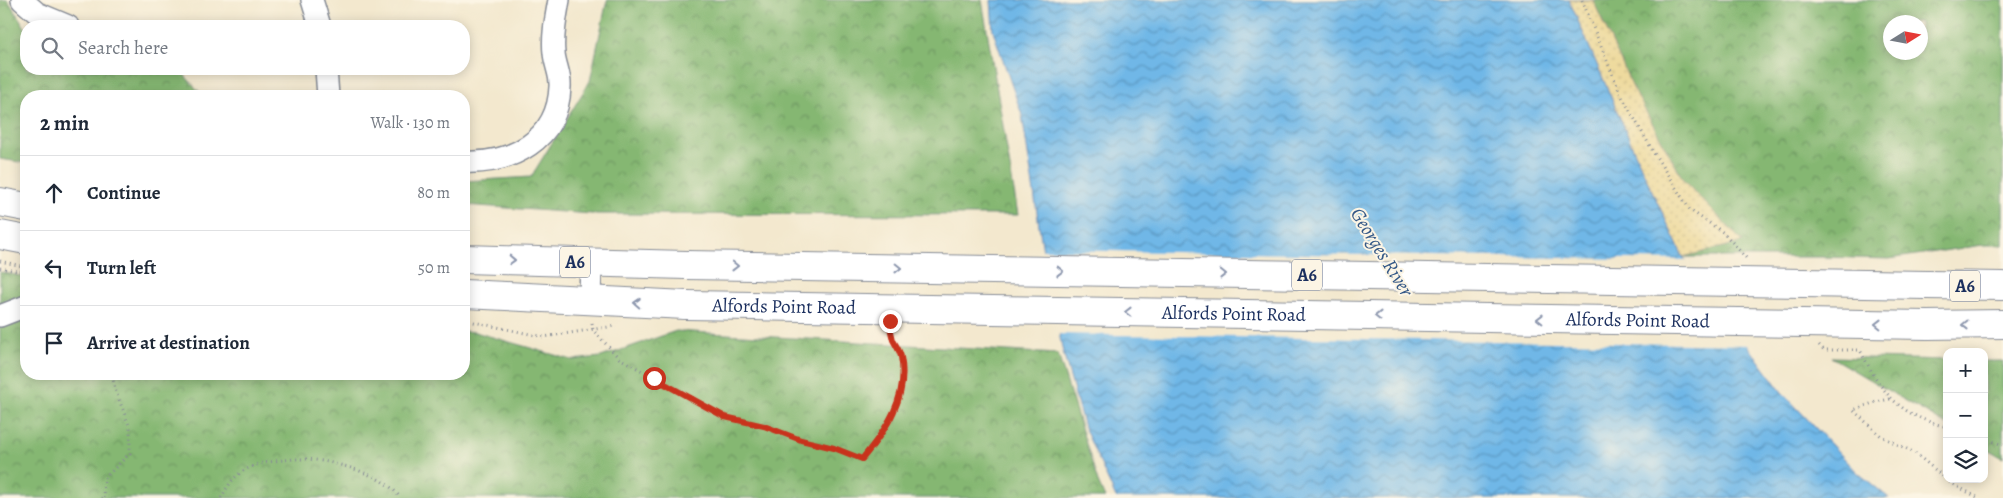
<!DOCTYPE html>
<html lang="en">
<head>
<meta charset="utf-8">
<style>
	body { margin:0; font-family:Alegreya,serif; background:#f6f6f7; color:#1f2937 }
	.controls { position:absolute; right:15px; bottom:15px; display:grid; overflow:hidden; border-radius:10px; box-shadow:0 2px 12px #0003 }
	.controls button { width:45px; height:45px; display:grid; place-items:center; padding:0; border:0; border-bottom:1px solid #e0e1e3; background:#fff; color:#1f2937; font:25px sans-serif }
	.compass { position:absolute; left:1883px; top:15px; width:45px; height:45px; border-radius:50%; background:#fff; box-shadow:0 2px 12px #0003; rotate:79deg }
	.stop { position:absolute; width:15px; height:15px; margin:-11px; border:4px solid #c8321e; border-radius:50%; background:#fff }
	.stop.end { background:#c8321e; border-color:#fff; box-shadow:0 1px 5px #0008 }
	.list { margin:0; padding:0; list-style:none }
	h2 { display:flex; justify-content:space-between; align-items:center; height:65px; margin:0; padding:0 20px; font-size:21px }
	h2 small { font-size:16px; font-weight:400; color:#747a83 }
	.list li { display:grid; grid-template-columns:32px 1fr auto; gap:15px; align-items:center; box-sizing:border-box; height:75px; padding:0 20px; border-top:1px solid #e0e1e3 }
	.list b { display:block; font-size:19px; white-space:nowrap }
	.list em { font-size:16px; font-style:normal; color:#747a83 }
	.icon { flex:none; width:28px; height:28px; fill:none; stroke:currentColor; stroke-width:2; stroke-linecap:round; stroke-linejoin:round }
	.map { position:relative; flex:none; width:2003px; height:498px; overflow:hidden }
	.search { position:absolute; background:#fff; box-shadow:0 2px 12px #0003; left:20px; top:20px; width:450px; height:55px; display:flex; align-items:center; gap:12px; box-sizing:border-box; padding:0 18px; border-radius:20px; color:#747a83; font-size:19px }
	.panel { position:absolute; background:#fff; box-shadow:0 2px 12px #0003; left:20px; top:90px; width:450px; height:290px; border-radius:20px }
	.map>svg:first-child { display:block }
	.forest { fill:url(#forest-crowns); stroke:#507368; fill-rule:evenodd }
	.sand { fill:url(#sand-dots); stroke:#84847e }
	.water { fill:url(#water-waves); stroke:#4573a2 }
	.pier { fill:#f3e8ce }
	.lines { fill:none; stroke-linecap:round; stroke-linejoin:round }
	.minor-casing { stroke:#878c96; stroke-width:24 }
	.highway-casing { stroke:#878c96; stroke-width:30 }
	.path { stroke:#878c96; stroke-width:3; stroke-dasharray:1 4; stroke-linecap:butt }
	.minor { stroke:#fff; stroke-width:21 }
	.highway { stroke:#fff; stroke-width:28 }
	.highway-bridge-casing { stroke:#878c96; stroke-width:30; stroke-linecap:butt }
	.highway-bridge { stroke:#fff; stroke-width:28 }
	.oneway { stroke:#8d97ae }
	.route { stroke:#c8321e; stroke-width:6 }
	.labels { text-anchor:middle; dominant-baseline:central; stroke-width:4; stroke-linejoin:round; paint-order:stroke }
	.shield { fill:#fcf5e5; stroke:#5e6a86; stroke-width:1 }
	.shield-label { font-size:18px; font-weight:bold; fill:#1b2f5e }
	.street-label { font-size:19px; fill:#1b2f5e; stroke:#fcf5e5 }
	.water-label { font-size:20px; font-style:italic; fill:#345887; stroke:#fcf5e5 }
</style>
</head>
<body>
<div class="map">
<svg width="2003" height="498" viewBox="0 0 2003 498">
	<defs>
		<pattern id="forest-crowns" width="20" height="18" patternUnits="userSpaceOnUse" patternTransform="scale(1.25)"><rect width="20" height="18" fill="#85b772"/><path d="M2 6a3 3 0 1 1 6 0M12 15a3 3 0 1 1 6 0" fill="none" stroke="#6c9561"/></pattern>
		<pattern id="sand-dots" width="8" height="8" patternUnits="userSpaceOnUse" patternTransform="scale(1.25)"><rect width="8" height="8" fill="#eeda9e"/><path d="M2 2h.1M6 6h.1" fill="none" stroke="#ccbb8a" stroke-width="1.8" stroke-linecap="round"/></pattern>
		<pattern id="water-waves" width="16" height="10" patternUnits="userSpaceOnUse" patternTransform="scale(1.25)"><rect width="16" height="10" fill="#6fb7e7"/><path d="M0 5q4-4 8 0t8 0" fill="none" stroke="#5a95be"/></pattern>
	</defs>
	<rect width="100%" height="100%" fill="#fcf5e5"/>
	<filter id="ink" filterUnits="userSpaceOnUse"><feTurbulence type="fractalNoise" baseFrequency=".02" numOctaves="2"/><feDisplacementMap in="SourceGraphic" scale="10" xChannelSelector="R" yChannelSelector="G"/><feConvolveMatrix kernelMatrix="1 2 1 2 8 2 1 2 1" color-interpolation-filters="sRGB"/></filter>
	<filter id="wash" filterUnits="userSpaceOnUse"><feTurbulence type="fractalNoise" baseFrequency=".0096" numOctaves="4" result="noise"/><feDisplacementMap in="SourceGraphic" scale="20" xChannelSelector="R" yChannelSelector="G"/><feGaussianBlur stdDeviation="1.12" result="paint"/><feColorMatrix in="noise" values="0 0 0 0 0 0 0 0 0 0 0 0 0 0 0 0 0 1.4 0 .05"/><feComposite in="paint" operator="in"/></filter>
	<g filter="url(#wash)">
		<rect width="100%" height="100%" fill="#f3e8ce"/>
		<g class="forest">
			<polygon points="0,0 8,0 26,29 26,69 179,69 203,96 26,96 26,163 0,159"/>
			<polygon points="607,0 982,0 1018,215 592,214 464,205 464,181 531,177 590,81"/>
			<path d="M 1569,0 L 2003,0 L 2003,245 L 1983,245 L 1889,259 L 1824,257 L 1683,257 ZM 1890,22 L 1920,22 L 1920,52 L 1890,52 Z"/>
			<polygon points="0,272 26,277 26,374 464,374 464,331 475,332 572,360 601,357 676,331 1058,354 1098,482 1105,498 0,498"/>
			<polygon points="1831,357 1947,360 1947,425"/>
			<polygon points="1984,361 2003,361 2003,458 1984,447"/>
		</g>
		<polygon class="sand" points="1569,0 1593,0 1633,88 1684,181 1743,242 1683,257 1646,178"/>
		<polygon class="water" points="991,0 1569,0 1646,178 1683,257 1781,391 1857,472 1889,498 1116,498 1084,427 1063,352 1046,271 1022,115 993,31"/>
		<polygon class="pier" points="1041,250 1689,260 1751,345 1057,334"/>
	</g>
	<g filter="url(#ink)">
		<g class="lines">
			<defs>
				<g id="minor">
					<polyline points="22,0 37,13 68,26"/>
					<polyline points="312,0 320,26"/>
					<polyline points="326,69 328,96"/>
					<path d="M 464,162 C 512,164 558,140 560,87 C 561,75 555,65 554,53 C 552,36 556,17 559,0"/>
					<polyline points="590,300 591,262"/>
					<polyline points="0,316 26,306"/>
				</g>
				<g id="highway">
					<polyline points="0,202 26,207"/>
					<polyline points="0,235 26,240"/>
					<polyline points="464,259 686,265"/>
					<polyline points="1927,285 2003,286"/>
					<polyline points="464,294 686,305"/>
					<polyline points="1927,325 2003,324"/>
				</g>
			</defs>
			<use href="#minor" class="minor-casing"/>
			<use href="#highway" class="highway-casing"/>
			<g class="path">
				<polyline points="1582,0 1621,95 1655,155 1690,210 1724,233 1748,260"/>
				<polyline points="0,261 26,267"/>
				<polyline points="0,268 26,273"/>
				<polyline points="464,320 544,337 615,326"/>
				<path d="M 592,323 L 593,330 L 619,358 L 725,417 L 764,426 L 801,440 L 834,448 L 862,459 C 885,430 909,397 901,358 C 899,347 892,340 891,329"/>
				<path d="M 1819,345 L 1824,350 L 1860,350 C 1882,393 1898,415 1947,427"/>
				<polyline points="1890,399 1876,402 1853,410 1881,436 1915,453 1951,483 1979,498"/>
				<polyline points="1984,438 2003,445"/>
				<polyline points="103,498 104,479 130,453 130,428 115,389 112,374"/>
				<path d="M 221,498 C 230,482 235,474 253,466 C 262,462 288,459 299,459 C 325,458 387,474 400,498"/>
			</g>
			<use href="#minor" class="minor"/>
			<use href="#highway" class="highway"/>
			<defs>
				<g id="highway-bridge">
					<polyline points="686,265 1927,285"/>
					<path id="s1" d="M 686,305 L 1927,325"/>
				</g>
			</defs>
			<use href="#highway-bridge" class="highway-bridge-casing"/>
			<use href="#highway-bridge" class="highway-bridge"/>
		</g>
		<defs><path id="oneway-chevron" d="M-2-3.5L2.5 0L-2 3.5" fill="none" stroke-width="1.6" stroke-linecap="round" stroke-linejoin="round" transform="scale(1.25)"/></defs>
		<g class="oneway">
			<use href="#oneway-chevron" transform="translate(512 260) rotate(2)"/>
			<use href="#oneway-chevron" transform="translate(735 266) rotate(1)"/>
			<use href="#oneway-chevron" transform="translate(898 268) rotate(1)"/>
			<use href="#oneway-chevron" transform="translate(1060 271) rotate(1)"/>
			<use href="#oneway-chevron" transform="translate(1223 274) rotate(1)"/>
			<use href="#oneway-chevron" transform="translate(637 303) rotate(-177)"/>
			<use href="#oneway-chevron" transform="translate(1128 312) rotate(-179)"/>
			<use href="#oneway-chevron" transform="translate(1378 316) rotate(-179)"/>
			<use href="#oneway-chevron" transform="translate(1540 319) rotate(-179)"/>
			<use href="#oneway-chevron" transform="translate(1878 324) rotate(-179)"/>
			<use href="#oneway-chevron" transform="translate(1965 325) rotate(179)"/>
		</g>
	</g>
	<g class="lines" filter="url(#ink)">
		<path class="route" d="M 654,378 L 725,417 L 764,426 L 801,440 L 834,448 L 862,459 C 886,430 909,397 901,357 C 900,351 896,346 893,340 C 891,334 890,327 890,321"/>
	</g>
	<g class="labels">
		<g class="shield">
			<rect x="560" y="246.5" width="30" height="31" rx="4"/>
			<rect x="1292" y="259.5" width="30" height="31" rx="4"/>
			<rect x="1950" y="270.5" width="30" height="31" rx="4"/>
		</g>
		<g class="shield-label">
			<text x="575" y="262">A6</text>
			<text x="1307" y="275">A6</text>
			<text x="1965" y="286">A6</text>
		</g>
		<g class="street-label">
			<text stroke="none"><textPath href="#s1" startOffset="98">Alfords Point Road</textPath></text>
			<text stroke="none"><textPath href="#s1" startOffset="548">Alfords Point Road</textPath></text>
			<text stroke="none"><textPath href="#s1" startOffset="952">Alfords Point Road</textPath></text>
		</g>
		<g class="water-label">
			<text transform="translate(1382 252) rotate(58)">Georges River</text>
		</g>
	</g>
</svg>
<div class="controls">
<button>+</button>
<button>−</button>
<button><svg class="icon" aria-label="layers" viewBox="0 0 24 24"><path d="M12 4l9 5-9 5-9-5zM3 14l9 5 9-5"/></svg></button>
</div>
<svg class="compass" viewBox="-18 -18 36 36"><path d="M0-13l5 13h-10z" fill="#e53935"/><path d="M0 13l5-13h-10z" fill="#747a83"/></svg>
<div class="stop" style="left:654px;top:378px"></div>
<div class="stop end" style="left:890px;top:321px"></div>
<div class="search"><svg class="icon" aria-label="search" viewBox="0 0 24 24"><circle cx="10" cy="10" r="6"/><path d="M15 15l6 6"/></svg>Search here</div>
<section class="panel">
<h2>2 min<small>Walk · 130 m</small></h2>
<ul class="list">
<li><svg class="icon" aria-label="ahead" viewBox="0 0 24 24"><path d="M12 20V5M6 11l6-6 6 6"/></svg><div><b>Continue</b></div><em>80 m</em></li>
<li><svg class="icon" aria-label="left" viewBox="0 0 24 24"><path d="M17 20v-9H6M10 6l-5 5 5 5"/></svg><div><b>Turn left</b></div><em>50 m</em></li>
<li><svg class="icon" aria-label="arrive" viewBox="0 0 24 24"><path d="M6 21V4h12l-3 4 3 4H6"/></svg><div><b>Arrive at destination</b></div></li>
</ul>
</section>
</div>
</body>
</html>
